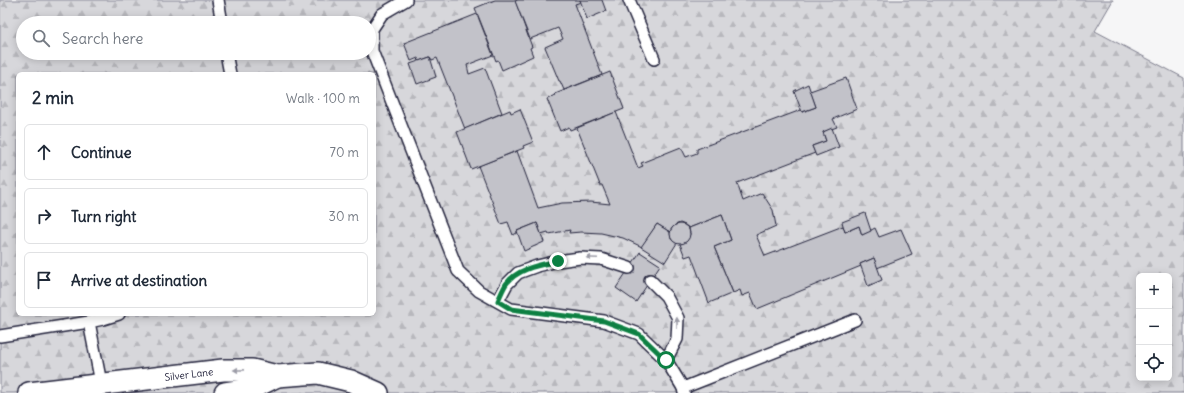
<!DOCTYPE html>
<html lang="en">
<head>
<meta charset="utf-8">
<style>
	body { margin:0; font-family:Delius,sans-serif; background:#f2f2f3; color:#1f2937 }
	.controls { position:absolute; right:12px; bottom:12px; display:grid; overflow:hidden; border-radius:6px; box-shadow:0 2px 10px #0003 }
	.controls button { width:36px; height:36px; display:grid; place-items:center; padding:0; border:0; border-bottom:1px solid #e0e1e3; background:#fff; color:#1f2937; font:20px sans-serif }
	.stop { position:absolute; width:12px; height:12px; margin:-9px; border:3px solid #0b8043; border-radius:50%; background:#fff }
	.stop.end { background:#0b8043; border-color:#fff; box-shadow:0 1px 4px #0008 }
	.list { margin:0; padding:0; list-style:none }
	h2 { display:flex; justify-content:space-between; align-items:center; height:52px; margin:0; padding:0 16px; font-size:17px }
	h2 small { font-size:13px; font-weight:400; color:#747a83 }
	.list li { display:grid; grid-template-columns:26px 1fr auto; gap:12px; align-items:center; box-sizing:border-box; height:56px; margin:0 8px 8px; padding:0 8px; border:1px solid #e0e1e3; border-radius:6px }
	.list b { display:block; font-size:15px; white-space:nowrap }
	.list em { font-size:13px; font-style:normal; color:#747a83 }
	.icon { flex:none; width:22px; height:22px; fill:none; stroke:currentColor; stroke-width:2; stroke-linecap:round; stroke-linejoin:round }
	.map { position:relative; flex:none; width:1184px; height:393px; overflow:hidden }
	.search { position:absolute; background:#fff; box-shadow:0 2px 10px #0003; left:16px; top:16px; width:360px; height:44px; display:flex; align-items:center; gap:10px; box-sizing:border-box; padding:0 14px; border-radius:22px; color:#747a83; font-size:15px }
	.panel { position:absolute; background:#fff; box-shadow:0 2px 10px #0003; left:16px; top:72px; width:360px; height:244px; border-radius:6px }
	.map>svg:first-child { display:block }
	.forest { fill:url(#forest-firs); stroke:#7c7c8b; fill-rule:evenodd }
	.building { fill:#c2c2c9; stroke:#22223b }
	.lines { fill:none; stroke-linecap:round; stroke-linejoin:round }
	.lane-casing { stroke:#22223b; stroke-width:14 }
	.street-casing { stroke:#22223b; stroke-width:24 }
	.lane { stroke:#fff; stroke-width:11 }
	.street { stroke:#fff; stroke-width:21 }
	.oneway { fill:#9c9ca7 }
	.route { stroke:#0b8043; stroke-width:5 }
	.labels { text-anchor:middle; dominant-baseline:central; stroke-width:3.5; stroke-linejoin:round; paint-order:stroke }
	.street-label { font-size:10px; fill:#22223b; stroke:#fff }
</style>
</head>
<body>
<div class="map">
<svg width="1184" height="393" viewBox="0 0 1184 393">
	<defs>
		<pattern id="forest-firs" width="22" height="20" patternUnits="userSpaceOnUse"><rect width="22" height="20" fill="#d7d7db"/><path d="M5 1l3.5 6h-7zM16 11l3.5 6h-7z" fill="#b8b8bd"/></pattern>
	</defs>
	<rect width="100%" height="100%" fill="#f6f6f7"/>
	<filter id="ink" filterUnits="userSpaceOnUse"><feTurbulence type="fractalNoise" baseFrequency=".025" numOctaves="2"/><feDisplacementMap in="SourceGraphic" scale="8" xChannelSelector="R" yChannelSelector="G"/><feConvolveMatrix kernelMatrix="1 2 1 2 8 2 1 2 1" color-interpolation-filters="sRGB"/></filter>
	<g filter="url(#ink)">
		<path class="forest" d="M 0,0 L 1113,0 L 1095,31 L 1184,78 L 1184,393 L 0,393 ZM 23,23 L 369,23 L 369,53 L 23,53 ZM 18,74 L 374,74 L 374,314 L 18,314 ZM 1139,276 L 1169,276 L 1169,378 L 1139,378 Z"/>
		<g class="building">
			<polygon points="495,0 515,0 532,47 530,48 533,56 502,70 498,60 496,61 475,8"/>
			<polygon points="518,0 580,0 581,2 575,4 602,75 564,90 560,81 559,81 545,47 563,39 558,28 530,39 515,1"/>
			<polygon points="580,0 602,0 606,11 587,19"/>
			<polygon points="477,14 493,55 467,65 469,74 485,68 502,113 465,129 437,58 432,60 430,57 419,61 418,58 411,61 404,43"/>
			<polygon points="430,57 436,77 417,84 410,64"/>
			<polygon points="610,72 624,109 570,130 569,127 560,131 547,99 556,95 555,94"/>
			<polygon points="846,78 857,109 833,119 837,127 823,132 826,141 812,146 815,153 737,183 743,201 762,193 773,210 776,226 756,235 765,256 843,226 845,232 859,226 862,235 875,228 879,237 901,229 912,254 877,268 874,258 860,264 861,266 757,309 750,293 742,296 740,290 733,293 714,247 731,240 722,215 689,228 685,225 680,223 675,225 672,228 670,232 657,224 642,247 623,238 601,233 581,232 569,233 570,230 549,234 548,232 541,234 537,223 517,231 517,233 513,235 508,222 501,224 478,166 517,151 538,208 562,203 591,202 610,204 602,185 600,185 577,128 616,112 638,168 643,166 641,163 681,147 686,157 697,153 697,149 801,110 802,112 816,107 810,91"/>
			<polygon points="808,84 816,107 802,112 794,91"/>
			<polygon points="520,109 533,142 523,146 524,148 471,169 457,132 510,110 511,113"/>
			<polygon points="832,128 839,147 816,156 812,146 826,141 823,132"/>
			<polygon points="865,213 871,231 862,235 859,226 845,232 842,222"/>
			<polygon points="722,215 731,240 714,247 733,293 709,303 691,255 685,257 680,244 685,242 688,239 690,234 689,228"/>
			<polygon points="537,223 544,242 524,251 517,231"/>
			<polygon points="657,224 670,232 671,239 675,242 677,243 665,262 641,247"/>
			<circle cx="680" cy="234" r="10"/>
			<polygon points="640,252 660,265 636,302 616,288"/>
			<polygon points="874,258 882,280 868,286 860,264"/>
		</g>
		<g class="lines">
			<defs>
				<g id="lane">
					<polyline points="218,0 222,23"/>
					<polyline points="406,0 382,14 372,29 372,51 458,271 479,291 511,309 604,321 639,334 666,360 683,388 684,393"/>
					<polyline points="629,0 654,59"/>
					<polyline points="226,53 230,74"/>
					<polyline points="650,280 666,296 678,318 677,339 666,360"/>
					<polyline points="498,301 507,284 518,273 537,266 558,261 580,258 601,259 629,268"/>
					<polyline points="0,336 89,322"/>
					<polyline points="102,388 89,322 103,319 119,314"/>
					<polyline points="683,388 855,320"/>
				</g>
				<g id="street">
					<path id="s1" d="M 29,393 L 223,370 L 252,370 L 277,376 L 318,373 L 351,381 L 378,393"/>
					<polyline points="225,393 251,389 277,376"/>
				</g>
			</defs>
			<use href="#lane" class="lane-casing"/>
			<use href="#street" class="street-casing"/>
			<use href="#lane" class="lane"/>
			<use href="#street" class="street"/>
		</g>
		<defs><path id="oneway-solid" d="M-6-.8H1V-3.2L6.5 0L1 3.2V.8H-6Z"/></defs>
		<g class="oneway">
			<use href="#oneway-solid" transform="translate(592 258) rotate(-178)"/>
			<use href="#oneway-solid" transform="translate(677 323) rotate(-91)"/>
			<use href="#oneway-solid" transform="translate(239 370) rotate(179)"/>
		</g>
	</g>
	<g class="lines" filter="url(#ink)">
		<path class="route" d="M 558,261 C 540,265 518,268 506,284 C 503,289 500,296 498,301 L 511,309 L 604,321 L 639,334 L 666,360"/>
	</g>
	<g class="labels">
		<g class="street-label">
			<text stroke="none"><textPath href="#s1" startOffset="161">Silver Lane</textPath></text>
		</g>
	</g>
</svg>
<div class="controls">
<button>+</button>
<button>−</button>
<button><svg class="icon" aria-label="locate" viewBox="0 0 24 24"><circle cx="12" cy="12" r="6"/><path d="M12 2v4M12 18v4M2 12h4M18 12h4"/></svg></button>
</div>
<div class="stop" style="left:666px;top:360px"></div>
<div class="stop end" style="left:558px;top:261px"></div>
<div class="search"><svg class="icon" aria-label="search" viewBox="0 0 24 24"><circle cx="10" cy="10" r="6"/><path d="M15 15l6 6"/></svg>Search here</div>
<section class="panel">
<h2>2 min<small>Walk · 100 m</small></h2>
<ul class="list">
<li><svg class="icon" aria-label="ahead" viewBox="0 0 24 24"><path d="M12 20V5M6 11l6-6 6 6"/></svg><div><b>Continue</b></div><em>70 m</em></li>
<li><svg class="icon" aria-label="right" viewBox="0 0 24 24"><path d="M7 20v-9h11M14 6l5 5-5 5"/></svg><div><b>Turn right</b></div><em>30 m</em></li>
<li><svg class="icon" aria-label="arrive" viewBox="0 0 24 24"><path d="M6 21V4h12l-3 4 3 4H6"/></svg><div><b>Arrive at destination</b></div></li>
</ul>
</section>
</div>
</body>
</html>
